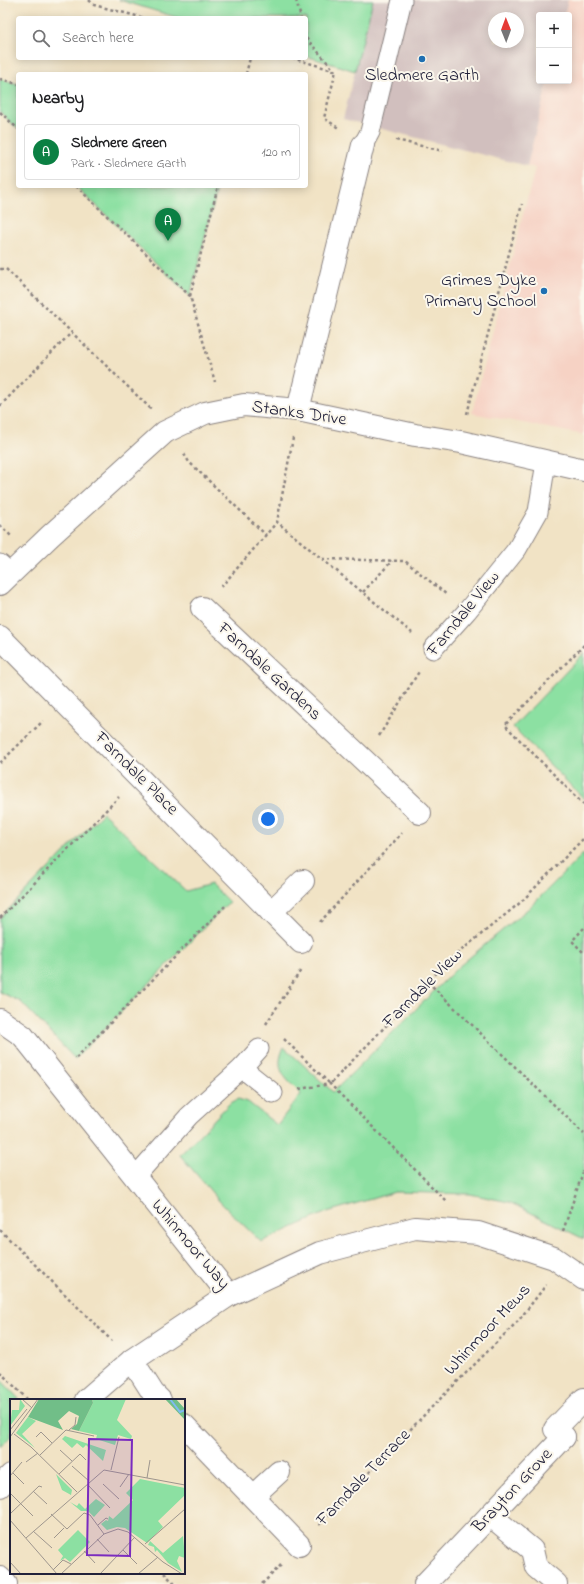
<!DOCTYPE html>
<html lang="en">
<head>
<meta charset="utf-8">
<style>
	body { margin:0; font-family:"Indie Flower",sans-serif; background:#f2f2f2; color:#202124 }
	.controls { position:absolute; right:12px; top:12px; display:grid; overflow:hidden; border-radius:4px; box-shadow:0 2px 10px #0003 }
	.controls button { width:36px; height:36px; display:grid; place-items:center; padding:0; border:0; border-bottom:1px solid #e0e0e0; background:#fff; color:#202124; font:20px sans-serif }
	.compass { position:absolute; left:488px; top:12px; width:36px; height:36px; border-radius:50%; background:#fff; box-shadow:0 2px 10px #0003; rotate:359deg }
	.you { position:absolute; left:268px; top:819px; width:14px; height:14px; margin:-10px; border:3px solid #fff; border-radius:50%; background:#1a73e8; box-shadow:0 0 0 6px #1a73e833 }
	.badge { display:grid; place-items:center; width:26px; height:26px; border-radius:50%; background:#0b8043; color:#fff; font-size:13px; font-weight:700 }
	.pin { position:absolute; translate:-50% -33px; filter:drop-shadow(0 1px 2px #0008) }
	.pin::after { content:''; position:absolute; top:21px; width:14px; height:12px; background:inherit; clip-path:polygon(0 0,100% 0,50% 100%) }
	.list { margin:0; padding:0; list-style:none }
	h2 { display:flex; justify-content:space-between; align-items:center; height:52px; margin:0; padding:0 16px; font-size:17px }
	h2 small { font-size:13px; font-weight:400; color:#757577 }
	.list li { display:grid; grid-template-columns:26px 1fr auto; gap:12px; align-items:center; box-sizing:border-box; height:56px; margin:0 8px 8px; padding:0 8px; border:1px solid #e0e0e0; border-radius:4px }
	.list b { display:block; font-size:15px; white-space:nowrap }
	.list p { margin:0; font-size:13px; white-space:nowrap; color:#757577 }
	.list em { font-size:13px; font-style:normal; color:#757577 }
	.icon { flex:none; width:22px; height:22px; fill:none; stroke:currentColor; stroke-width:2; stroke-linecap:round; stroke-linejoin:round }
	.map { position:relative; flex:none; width:584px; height:1584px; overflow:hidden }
	.search { position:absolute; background:#fff; box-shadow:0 2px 10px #0003; left:16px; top:16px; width:292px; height:44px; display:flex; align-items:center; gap:10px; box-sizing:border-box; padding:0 14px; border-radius:4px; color:#757577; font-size:15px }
	.panel { position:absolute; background:#fff; box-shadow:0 2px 10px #0003; left:16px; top:72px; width:292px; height:116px; border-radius:4px }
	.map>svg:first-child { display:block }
	.built { fill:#f6d2c4 }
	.industrial { fill:#d1bfbe; fill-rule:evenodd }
	.green { fill:#8ce0a2; stroke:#57816e }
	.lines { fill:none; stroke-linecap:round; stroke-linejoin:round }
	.service-casing { stroke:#8a8280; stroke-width:21 }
	.pedestrian-casing { stroke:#8a8280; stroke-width:24 }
	.minor-casing { stroke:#8a8280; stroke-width:24 }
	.path { stroke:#8a8280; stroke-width:2.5; stroke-dasharray:3 3; stroke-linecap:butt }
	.service { stroke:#fff; stroke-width:19 }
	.pedestrian { stroke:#fff; stroke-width:22 }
	.minor { stroke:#fff; stroke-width:22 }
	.poi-dot { fill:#1f6fb2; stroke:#fbf7ec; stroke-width:1.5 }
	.labels { text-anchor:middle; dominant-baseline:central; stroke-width:4; stroke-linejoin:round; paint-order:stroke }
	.poi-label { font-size:18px; fill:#22223b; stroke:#fbf7ec }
	.street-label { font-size:18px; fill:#22223b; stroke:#fbf7ec }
	.inset-river { fill:none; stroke:#7fbaf1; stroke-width:2 }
	.inset-road { fill:none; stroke:#9e968e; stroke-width:1 }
	.view { fill:#7b2cbf; fill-opacity:0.15; stroke:#7b2cbf; stroke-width:2 }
	.inset-edge { fill:none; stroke:#22223b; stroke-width:2 }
</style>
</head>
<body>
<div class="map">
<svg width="584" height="1584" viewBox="0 0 584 1584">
	<rect width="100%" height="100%" fill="#fbf7ec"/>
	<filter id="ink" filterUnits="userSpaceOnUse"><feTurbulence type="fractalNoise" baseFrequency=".025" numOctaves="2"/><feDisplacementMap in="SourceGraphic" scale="8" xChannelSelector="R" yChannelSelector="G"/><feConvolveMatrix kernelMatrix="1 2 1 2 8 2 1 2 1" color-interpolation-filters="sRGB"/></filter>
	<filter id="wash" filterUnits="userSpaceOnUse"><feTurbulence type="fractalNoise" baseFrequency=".012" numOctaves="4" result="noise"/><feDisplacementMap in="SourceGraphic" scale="16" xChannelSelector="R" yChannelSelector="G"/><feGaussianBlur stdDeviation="0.9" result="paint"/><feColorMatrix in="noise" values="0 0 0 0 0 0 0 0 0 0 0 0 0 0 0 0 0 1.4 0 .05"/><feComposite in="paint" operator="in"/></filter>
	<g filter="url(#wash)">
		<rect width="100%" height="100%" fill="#f1e3c5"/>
		<polygon class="built" points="568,0 584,0 584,435 472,413 535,168 527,166 548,81 569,81 569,15 564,15"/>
		<path class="industrial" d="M 373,0 L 568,0 L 564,15 L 539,15 L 539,81 L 548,81 L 527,166 L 343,119 ZM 494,18 L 518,18 L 518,42 L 494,42 Z"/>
		<g class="green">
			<polygon points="119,0 373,0 355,71 306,56 306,18 179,18"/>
			<polygon points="0,79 18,84 18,129 0,112"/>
			<polygon points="76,186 218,186 190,296"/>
			<polygon points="584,653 584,799 513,727"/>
			<polygon points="103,813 186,891 211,884 229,902 75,1059 21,1002 0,992 0,918"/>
			<path d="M 584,853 L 584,1239 L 509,1202 L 470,1194 L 395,1192 L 327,1212 L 261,1242 L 221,1203 L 180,1155 L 229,1104 L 238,1099 L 248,1102 L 277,1125 L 301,1094 C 286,1078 273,1071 284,1047 L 333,1092 L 457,968 L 529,908 Z"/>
			<polygon points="0,1379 20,1400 11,1400 11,1436 0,1447"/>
		</g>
	</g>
	<g filter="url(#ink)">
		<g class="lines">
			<defs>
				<g id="service">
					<polyline points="363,145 370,132 402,0"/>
					<polyline points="0,564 11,574"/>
					<polyline points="433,649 467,611 517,549 538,512 546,462"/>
					<polyline points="242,1068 259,1049"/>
					<polyline points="135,1177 189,1116 242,1068 273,1093"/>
				</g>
				<g id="pedestrian">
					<polyline points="202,608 420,813"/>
					<polyline points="564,1437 555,1429 584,1399"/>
				</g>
				<g id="minor">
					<polyline points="298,410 363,145"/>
					<polyline points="0,584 50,536 165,432 205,413 244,405 298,410 415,435 461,442 584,470"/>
					<polyline points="0,637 301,942"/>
					<polyline points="271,912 303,881"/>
					<polyline points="0,1020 23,1036 229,1295 320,1253 415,1228 478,1233 554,1258 584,1279"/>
					<polyline points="132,1360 153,1393 160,1400"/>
					<polyline points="86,1400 132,1360 229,1295"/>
					<polyline points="184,1425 299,1545"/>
					<polyline points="0,1486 11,1475"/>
					<polyline points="253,1496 279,1472"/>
					<polyline points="490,1515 532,1550 536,1567 556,1584"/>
					<polyline points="0,1578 6,1584"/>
					<polyline points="425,1584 564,1437"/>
				</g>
			</defs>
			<use href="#service" class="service-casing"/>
			<use href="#pedestrian" class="pedestrian-casing"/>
			<use href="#minor" class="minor-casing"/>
			<g class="path">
				<polyline points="89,0 94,5 144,18"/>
				<polyline points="296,0 301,18"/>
				<polyline points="306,38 335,71"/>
				<polyline points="292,58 336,71 324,118 340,129"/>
				<polyline points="246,74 250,58"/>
				<polyline points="0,79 18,84"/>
				<polyline points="0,112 18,129"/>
				<polyline points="396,140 443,151"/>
				<polyline points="76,186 190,296 215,382"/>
				<polyline points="0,269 6,269 151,409"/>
				<polyline points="190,296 218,186"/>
				<polyline points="0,406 72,332"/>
				<polyline points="467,414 522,204"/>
				<polyline points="293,438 277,522 412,633"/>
				<polyline points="184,454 189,462 266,535"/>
				<polyline points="0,525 11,536"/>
				<polyline points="322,559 405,561 447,595"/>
				<polyline points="221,587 277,522"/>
				<polyline points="363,592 392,561"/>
				<polyline points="584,645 505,725 584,805"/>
				<polyline points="379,736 420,670"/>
				<polyline points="0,763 43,721"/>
				<polyline points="0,918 119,797"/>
				<polyline points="320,922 402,833"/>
				<polyline points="584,928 572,941 584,953"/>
				<polyline points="428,982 584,1134"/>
				<polyline points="266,1024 301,970"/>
				<polyline points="284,1039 330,1084 447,962 521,902 584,838"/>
				<polyline points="76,1058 225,906"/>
				<polyline points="299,1089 330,1084 447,1202"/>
				<polyline points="0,1230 112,1341"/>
				<polyline points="563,1231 584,1169"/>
				<polyline points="0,1372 28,1400"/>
				<polyline points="319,1525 429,1410 519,1320 546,1285"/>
				<polyline points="164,1573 175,1584"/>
				<polyline points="262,1584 281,1565"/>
			</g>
			<use href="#service" class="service"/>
			<use href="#pedestrian" class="pedestrian"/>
			<use href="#minor" class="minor"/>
		</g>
	</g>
	<g class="poi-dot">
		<circle cx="422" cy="59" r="4"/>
		<circle cx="544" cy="291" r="4"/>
	</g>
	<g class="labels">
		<g class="poi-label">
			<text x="422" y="76">Sledmere Garth</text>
			<text x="536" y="281" text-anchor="end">Grimes Dyke<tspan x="536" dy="21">Primary School</tspan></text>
		</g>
		<g class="street-label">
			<text transform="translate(299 414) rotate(8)">Stanks Drive</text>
			<text transform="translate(464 614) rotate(-51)">Farndale View</text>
			<text transform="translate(269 672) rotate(43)">Farndale Gardens</text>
			<text transform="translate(136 774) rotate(45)">Farndale Place</text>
			<text transform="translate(423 989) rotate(-45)">Farndale View</text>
			<text transform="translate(190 1245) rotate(50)">Whinmoor Way</text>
			<text transform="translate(488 1330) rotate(-47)">Whinmoor Mews</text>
			<text transform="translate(364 1478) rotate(-46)">Farndale Terrace</text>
			<text transform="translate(513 1491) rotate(-47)">Brayton Grove</text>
		</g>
	</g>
	<g transform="translate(10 1399)">
		<rect width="175" height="175" fill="#f1e3c5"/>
		<path d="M 10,0 L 15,7 L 0,27 L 2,11 L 9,11 ZM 82,0 L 116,0 L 107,21 L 122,37 L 121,40 L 108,36 L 105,46 L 86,40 L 87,36 L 69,32 L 83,4 ZM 18,18 L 26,22 L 12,35 L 25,49 L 6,34 ZM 55,37 L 96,51 L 93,62 L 76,46 L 73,49 L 67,44 L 62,49 L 52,40 ZM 46,75 L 62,91 L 61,96 L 52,91 ZM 130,80 L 175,89 L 175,96 L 148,122 L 153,128 L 137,144 L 115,129 L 107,128 L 97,131 L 91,125 L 96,121 L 98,122 L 99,117 L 103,120 L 123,101 L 116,94 ZM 86,100 L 95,106 L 84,118 L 78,112 L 71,112 L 60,103 L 67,107 L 69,104 L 75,110 ZM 68,131 L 80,143 L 60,163 L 55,159 L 50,162 L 53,157 L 48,151 ZM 173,137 L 175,159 L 169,157 L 167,162 L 172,173 L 158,164 L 147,151 L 145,153 L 144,148 L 138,146 L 140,142 L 153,154 Z" fill="#8ce0a2"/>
		<path d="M 29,0 L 82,0 L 83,4 L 69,32 L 61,30 L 67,25 L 69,17 L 59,12 L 48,22 L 53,31 L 18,18 ZM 155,0 L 166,0 L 175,10 L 175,21 Z" fill="#71be88"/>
		<path class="inset-river" d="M 160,0 L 170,13 L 175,11"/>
		<path class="inset-road" d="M 12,0 L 22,9M 0,31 L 17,10M 59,31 L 65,26 L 66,18M 4,35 L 21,48 L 67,93M 0,38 L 28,0M 26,38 L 31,33 L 42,44M 50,51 L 62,62M 30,56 L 56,31 L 84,37M 16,63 L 28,54M 62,67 L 79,82M 101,71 L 109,38M 3,74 L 14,85M 49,75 L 70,55 L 76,61M 0,77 L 12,63M 137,79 L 140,61M 77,85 L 100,109M 93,85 L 109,100M 110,88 L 119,75M 23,92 L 37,105M 0,94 L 23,117M 0,115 L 29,87 L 32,88M 41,115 L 57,130 L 74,114 L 80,116 L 94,135 L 108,130 L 118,133 L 153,163 L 172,175M 0,121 L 47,175M 88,126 L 96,119 L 98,120M 23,132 L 42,149M 16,139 L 94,71 L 175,86M 44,139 L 54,129M 87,140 L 99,153M 135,145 L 175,110M 113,151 L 127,165M 74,152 L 85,164M 0,163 L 11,175M 43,171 L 53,161 L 61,165M 51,175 L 94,135M 90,175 L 125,138M 128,175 L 148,158"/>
		<path class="view" d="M 79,40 L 122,41 L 120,157 L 77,156 Z"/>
		<rect width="175" height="175" class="inset-edge"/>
	</g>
</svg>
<div class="controls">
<button>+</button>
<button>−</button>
</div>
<svg class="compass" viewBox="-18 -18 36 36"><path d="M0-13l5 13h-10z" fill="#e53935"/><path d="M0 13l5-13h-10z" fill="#757577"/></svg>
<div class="you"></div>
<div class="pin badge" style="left:168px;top:241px">A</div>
<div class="search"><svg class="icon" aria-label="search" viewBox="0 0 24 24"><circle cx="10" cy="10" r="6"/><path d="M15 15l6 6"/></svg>Search here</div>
<section class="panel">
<h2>Nearby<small></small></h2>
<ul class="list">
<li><span class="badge">A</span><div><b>Sledmere Green</b><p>Park · Sledmere Garth</p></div><em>120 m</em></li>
</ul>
</section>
</div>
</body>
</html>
